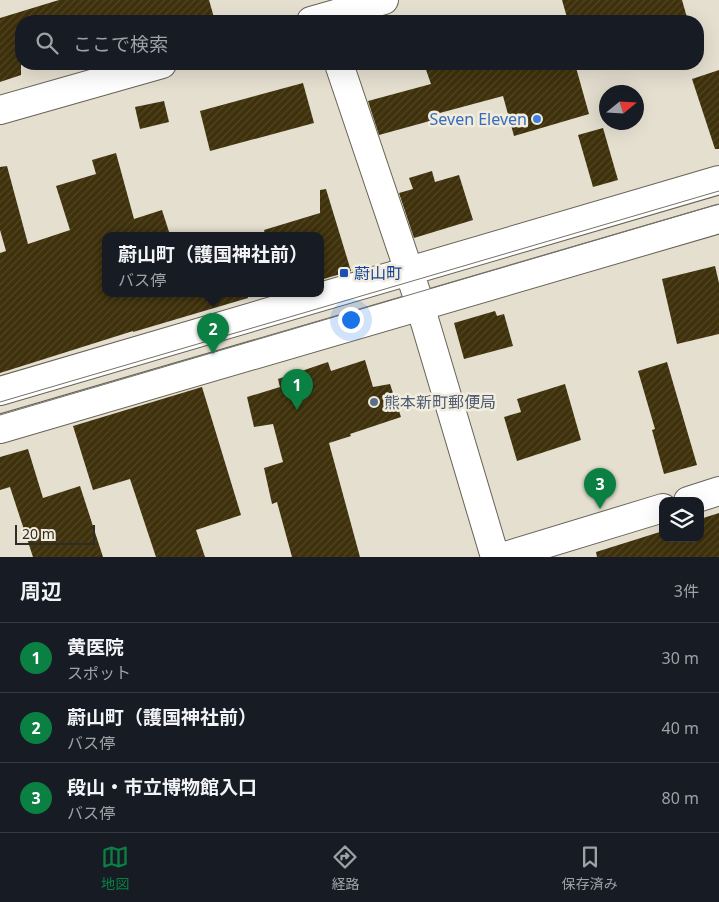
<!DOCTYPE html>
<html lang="ja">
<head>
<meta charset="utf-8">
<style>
	body { margin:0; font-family:"Noto Sans","Noto Sans JP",sans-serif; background:#20242c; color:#f1f3f6 }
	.controls { position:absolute; right:15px; bottom:15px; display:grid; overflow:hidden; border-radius:10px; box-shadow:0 5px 20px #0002 }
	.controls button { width:45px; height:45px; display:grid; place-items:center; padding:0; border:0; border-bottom:1px solid #363941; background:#171b24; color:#f1f3f6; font:25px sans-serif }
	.compass { position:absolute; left:599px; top:85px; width:45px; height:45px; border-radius:50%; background:#171b24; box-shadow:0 5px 20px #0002; rotate:72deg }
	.scale { position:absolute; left:15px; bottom:12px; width:80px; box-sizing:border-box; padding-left:5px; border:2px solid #2e2c26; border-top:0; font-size:14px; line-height:18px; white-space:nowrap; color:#2e2c26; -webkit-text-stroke:4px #f2ecdd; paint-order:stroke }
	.you { position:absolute; left:350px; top:319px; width:18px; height:18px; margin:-12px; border:4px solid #fff; border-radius:50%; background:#1a73e8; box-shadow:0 0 0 8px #1a73e833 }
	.badge { display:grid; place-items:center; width:32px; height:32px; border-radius:50%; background:#0b8043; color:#fff; font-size:16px; font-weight:700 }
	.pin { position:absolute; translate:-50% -41px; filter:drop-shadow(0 1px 2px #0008) }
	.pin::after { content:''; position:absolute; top:26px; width:18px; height:15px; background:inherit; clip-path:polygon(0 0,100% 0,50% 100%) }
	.popup { position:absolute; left:102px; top:232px; width:222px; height:65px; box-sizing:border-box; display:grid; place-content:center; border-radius:10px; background:#171b24; filter:drop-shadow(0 1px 4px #0005); font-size:16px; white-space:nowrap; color:#9ea1a6 }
	.popup b { font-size:19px; color:#f1f3f6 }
	.popup::after { content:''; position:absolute; left:50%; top:100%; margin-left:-10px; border:10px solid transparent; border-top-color:#171b24 }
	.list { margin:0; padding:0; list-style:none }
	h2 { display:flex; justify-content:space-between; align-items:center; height:65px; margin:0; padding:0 20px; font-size:21px }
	h2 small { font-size:16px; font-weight:400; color:#9ea1a6 }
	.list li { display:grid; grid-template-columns:32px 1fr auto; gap:15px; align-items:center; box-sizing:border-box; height:70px; padding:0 20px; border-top:1px solid #363941 }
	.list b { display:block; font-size:19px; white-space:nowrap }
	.list p { margin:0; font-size:16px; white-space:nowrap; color:#9ea1a6 }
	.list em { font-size:16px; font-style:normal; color:#9ea1a6 }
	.icon { flex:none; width:28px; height:28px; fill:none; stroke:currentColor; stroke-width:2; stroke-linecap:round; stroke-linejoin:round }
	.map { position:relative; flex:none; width:719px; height:557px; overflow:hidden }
	.search { position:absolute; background:#171b24; box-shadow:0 5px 20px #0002; left:15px; right:15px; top:15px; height:55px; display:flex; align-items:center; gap:12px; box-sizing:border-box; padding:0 18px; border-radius:20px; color:#9ea1a6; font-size:19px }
	.sheet { height:275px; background:#171b24 }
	nav { display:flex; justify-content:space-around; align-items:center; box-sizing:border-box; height:70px; border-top:1px solid #363941; background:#171b24; font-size:14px; color:#9ea1a6 }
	nav a { display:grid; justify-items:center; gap:2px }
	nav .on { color:#0b8043 }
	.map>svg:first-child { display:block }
	.building { fill:url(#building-hatch) }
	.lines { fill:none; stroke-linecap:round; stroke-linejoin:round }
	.minor-casing { stroke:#686356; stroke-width:30 }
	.tertiary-casing { stroke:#686356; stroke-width:30 }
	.minor { stroke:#fff; stroke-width:28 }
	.tertiary { stroke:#fff; stroke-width:28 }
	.tram { stroke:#757268; stroke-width:1 }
	.shop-dot { fill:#3f7fe0; stroke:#f2ecdd; stroke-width:2 }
	.transit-dot { fill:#1a4fb4; stroke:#f2ecdd; stroke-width:2 }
	.service-dot { fill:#5c6f8a; stroke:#f2ecdd; stroke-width:2 }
	.labels { text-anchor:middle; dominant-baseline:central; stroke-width:5; stroke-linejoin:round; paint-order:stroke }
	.shop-label { font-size:16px; fill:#366cbe; stroke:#f2ecdd; text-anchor:end }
	.transit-label { font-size:16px; fill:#164399; stroke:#f2ecdd; text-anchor:start }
	.service-label { font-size:16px; fill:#4e5e75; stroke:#f2ecdd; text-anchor:start }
</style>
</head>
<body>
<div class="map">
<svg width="719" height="557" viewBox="0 0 719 557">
	<defs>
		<pattern id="building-hatch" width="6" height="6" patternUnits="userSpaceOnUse" patternTransform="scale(1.25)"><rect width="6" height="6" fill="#3e310b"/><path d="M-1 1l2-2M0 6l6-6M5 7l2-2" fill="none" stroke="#524626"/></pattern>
	</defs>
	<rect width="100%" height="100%" fill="#e5dfd0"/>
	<g class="building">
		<polygon points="59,0 209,0 215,21 21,21 21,75 0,82 0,18"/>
		<polygon points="562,0 682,0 688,21 568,21"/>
		<polygon points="424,64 575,64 589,114 514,136 503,96 436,114 437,119 379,135 368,101 431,84"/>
		<polygon points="719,70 719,149 715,149 692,79"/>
		<polygon points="303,83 314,123 210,151 200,111"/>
		<polygon points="164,101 169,122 140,129 135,107"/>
		<polygon points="603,128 618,180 593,187 578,135"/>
		<polygon points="116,153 134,219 162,210 170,235 106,235 106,293 247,293 248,298 133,332 133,331 0,373 0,253 6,251 0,230 0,167 7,166 28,244 70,230 56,186 96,174 92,160"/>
		<polygon points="432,171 435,182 459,175 473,220 414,238 399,193 413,189 409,178"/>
		<polygon points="326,189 351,271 320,280 320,235 265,235 264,230 320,213 320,190"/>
		<polygon points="715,266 719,283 719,334 677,344 662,279"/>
		<polygon points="495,311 497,316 504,314 513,346 464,359 454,323"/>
		<polygon points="365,360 373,387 390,384 401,417 350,434 351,436 329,443 360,557 292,557 277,502 272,504 264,468 283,462 273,424 254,427 247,397 280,387 278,379 328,362 331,371"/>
		<polygon points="667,362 697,465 664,474 652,430 655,429 638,371"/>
		<polygon points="565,384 581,440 517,461 504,417 521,412 517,399"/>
		<polygon points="202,387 241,515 196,530 205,557 156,557 130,479 93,490 73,426"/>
		<polygon points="28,449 43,498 80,486 103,557 33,557 10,487 0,490 0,457"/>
		<polygon points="719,513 719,557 597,557 596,552 663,531 663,538 700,538 700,519"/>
	</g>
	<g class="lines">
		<defs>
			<g id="minor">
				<polyline points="311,21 384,0"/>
				<polyline points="339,64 416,292 495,557"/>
				<polyline points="0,110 162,64"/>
				<polyline points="688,501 719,491"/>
				<polyline points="502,557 663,508"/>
			</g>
			<g id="tertiary">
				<polyline points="0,391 719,180"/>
				<polyline points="0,429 719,219"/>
			</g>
		</defs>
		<use href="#minor" class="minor-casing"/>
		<use href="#tertiary" class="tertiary-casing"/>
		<use href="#minor" class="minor"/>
		<use href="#tertiary" class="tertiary"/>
		<g class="tram">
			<polyline points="0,402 719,191"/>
			<polyline points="0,415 719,204"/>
		</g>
	</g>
	<circle class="shop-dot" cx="537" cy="119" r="5"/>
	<rect class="transit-dot" x="339" y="268" width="10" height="10" rx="2.5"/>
	<circle class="service-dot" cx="374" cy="402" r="5"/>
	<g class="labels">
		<g class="shop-label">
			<text x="527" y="119">Seven Eleven</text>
		</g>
		<g class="transit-label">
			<text x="354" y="273">蔚山町</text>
		</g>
		<g class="service-label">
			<text x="384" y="402">熊本新町郵便局</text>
		</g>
	</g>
</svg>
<div class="controls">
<button><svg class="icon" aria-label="layers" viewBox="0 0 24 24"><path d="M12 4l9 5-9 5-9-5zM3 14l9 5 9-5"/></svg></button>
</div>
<svg class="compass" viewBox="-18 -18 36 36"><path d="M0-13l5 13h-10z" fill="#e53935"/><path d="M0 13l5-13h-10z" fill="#9ea1a6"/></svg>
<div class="scale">20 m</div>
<div class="you"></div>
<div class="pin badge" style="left:297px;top:410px">1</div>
<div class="pin badge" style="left:213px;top:354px">2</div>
<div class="popup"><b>蔚山町（護国神社前）</b>バス停</div>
<div class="pin badge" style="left:600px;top:509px">3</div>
<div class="search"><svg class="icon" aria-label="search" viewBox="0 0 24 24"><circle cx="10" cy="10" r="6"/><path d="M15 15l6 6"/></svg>ここで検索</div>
</div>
<section class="sheet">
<h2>周辺<small>3件</small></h2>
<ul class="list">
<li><span class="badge">1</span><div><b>黄医院</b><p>スポット</p></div><em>30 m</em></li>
<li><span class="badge">2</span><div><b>蔚山町（護国神社前）</b><p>バス停</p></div><em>40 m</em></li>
<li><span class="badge">3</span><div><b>段山・市立博物館入口</b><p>バス停</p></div><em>80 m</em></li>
</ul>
</section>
<nav>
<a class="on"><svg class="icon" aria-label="map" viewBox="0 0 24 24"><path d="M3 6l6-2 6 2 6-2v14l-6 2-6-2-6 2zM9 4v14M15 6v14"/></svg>地図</a>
<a><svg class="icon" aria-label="directions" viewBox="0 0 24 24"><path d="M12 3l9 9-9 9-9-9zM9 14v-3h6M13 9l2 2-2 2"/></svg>経路</a>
<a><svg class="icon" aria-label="saved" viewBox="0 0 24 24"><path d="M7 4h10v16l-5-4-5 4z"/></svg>保存済み</a>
</nav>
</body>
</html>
